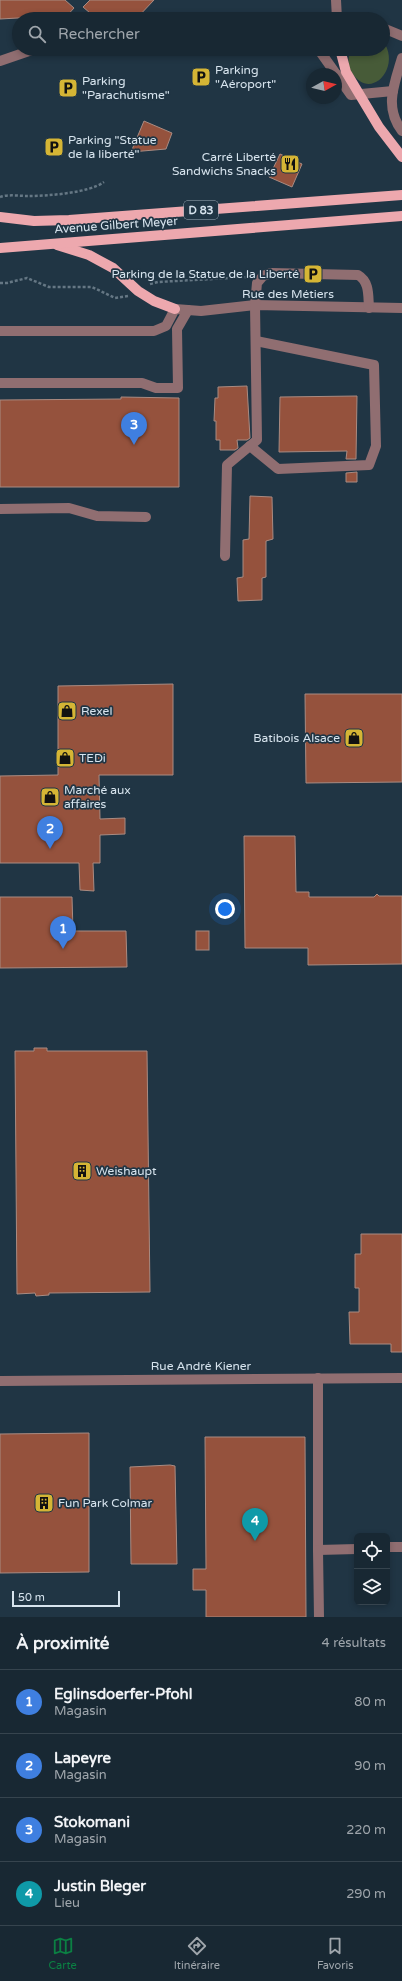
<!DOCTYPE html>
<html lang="fr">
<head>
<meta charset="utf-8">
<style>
	body { margin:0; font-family:"Varela Round",sans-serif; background:#21303b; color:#f1f3f6 }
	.controls { position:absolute; right:12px; bottom:12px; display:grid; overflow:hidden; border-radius:6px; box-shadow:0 2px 6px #0003 }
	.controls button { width:36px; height:36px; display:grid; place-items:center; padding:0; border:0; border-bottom:1px solid #36444e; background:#182833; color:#f1f3f6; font:20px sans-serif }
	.compass { position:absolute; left:306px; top:68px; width:36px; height:36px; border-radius:50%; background:#182833; box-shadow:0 2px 6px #0003; rotate:82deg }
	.scale { position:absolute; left:12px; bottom:10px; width:108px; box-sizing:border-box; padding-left:4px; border:2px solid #d7e4ee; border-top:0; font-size:11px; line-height:14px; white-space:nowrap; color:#d7e4ee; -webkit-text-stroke:3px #203544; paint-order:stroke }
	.you { position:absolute; left:225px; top:909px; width:14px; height:14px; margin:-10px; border:3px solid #fff; border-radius:50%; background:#1a73e8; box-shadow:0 0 0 6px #1a73e833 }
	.badge { display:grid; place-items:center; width:26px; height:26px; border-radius:50%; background:#0b8043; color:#fff; font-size:13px; font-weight:700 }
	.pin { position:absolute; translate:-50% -33px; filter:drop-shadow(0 1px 2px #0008) }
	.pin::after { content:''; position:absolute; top:21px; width:14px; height:12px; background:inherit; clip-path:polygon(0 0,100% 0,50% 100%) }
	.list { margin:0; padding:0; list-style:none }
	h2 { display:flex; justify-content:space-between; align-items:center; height:52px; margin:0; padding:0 16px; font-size:17px }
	h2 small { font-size:13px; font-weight:400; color:#9fa6ac }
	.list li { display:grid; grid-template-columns:26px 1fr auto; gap:12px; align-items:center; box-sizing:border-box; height:64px; padding:0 16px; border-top:1px solid #36444e }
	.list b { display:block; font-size:15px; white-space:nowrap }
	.list p { margin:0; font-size:13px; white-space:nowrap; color:#9fa6ac }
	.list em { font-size:13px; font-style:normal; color:#9fa6ac }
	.icon { flex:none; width:22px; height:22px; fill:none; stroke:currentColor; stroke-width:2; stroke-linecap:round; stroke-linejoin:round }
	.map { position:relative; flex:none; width:402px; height:1617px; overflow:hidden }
	.search { position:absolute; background:#182833; box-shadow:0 2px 6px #0003; left:12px; right:12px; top:12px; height:44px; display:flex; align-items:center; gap:10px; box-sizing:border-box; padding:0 14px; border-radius:22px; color:#9fa6ac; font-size:15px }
	.sheet { height:308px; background:#182833 }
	nav { display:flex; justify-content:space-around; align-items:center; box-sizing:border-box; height:56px; border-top:1px solid #36444e; background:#182833; font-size:11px; color:#9fa6ac }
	nav a { display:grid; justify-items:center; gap:2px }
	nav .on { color:#0b8043 }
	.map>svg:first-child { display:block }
	.green { fill:#475b38 }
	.building { fill:#95523d; stroke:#a98b82 }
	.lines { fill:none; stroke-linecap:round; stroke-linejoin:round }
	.path { stroke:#657784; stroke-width:2.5; stroke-dasharray:3 2; stroke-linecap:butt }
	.minor { stroke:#906e71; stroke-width:10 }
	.major { stroke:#eda8ae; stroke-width:10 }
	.labels { text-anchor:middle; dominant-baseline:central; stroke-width:3.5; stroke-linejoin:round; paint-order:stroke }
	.shield { fill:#203544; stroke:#a0b0bb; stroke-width:1 }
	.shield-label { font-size:11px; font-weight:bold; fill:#d7e4ee }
	.poi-label { font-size:12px; fill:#d7e4ee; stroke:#203544; text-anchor:start }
	.street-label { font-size:12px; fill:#d7e4ee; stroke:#203544 }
</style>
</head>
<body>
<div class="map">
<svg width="402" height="1617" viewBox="0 0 402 1617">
	<rect width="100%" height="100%" fill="#203544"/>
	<path class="green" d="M 383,41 C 402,67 371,102 352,73 C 347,65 348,57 351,49 L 383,49 Z"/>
	<g class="building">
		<polygon points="0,0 65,0 74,8 64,19 36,19 36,17 0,19"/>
		<polygon points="90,0 154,0 136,19 97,19 83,7"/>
		<polygon points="144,121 172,133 166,149 131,152"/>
		<polygon points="280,154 302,164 292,187 269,177"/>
		<polygon points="247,386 250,438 247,440 237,440 238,448 235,450 220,450 220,440 216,440 216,421 214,421 215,398 218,398 218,387"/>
		<polygon points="357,396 356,459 346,459 347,451 279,452 280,397"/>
		<polygon points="121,397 179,398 179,487 0,487 0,400 121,399"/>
		<polygon points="357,472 357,482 346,482 346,473"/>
		<polygon points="250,496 272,497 273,539 266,541 266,577 262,578 262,600 238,601 237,578 243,577 243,540 249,539"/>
		<polygon points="173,684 173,775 99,775 100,819 125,818 125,834 100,835 100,863 93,863 94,891 80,890 79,863 0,863 0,776 58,775 58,686"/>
		<polygon points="305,694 402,694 402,782 306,783"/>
		<polygon points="244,836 295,836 296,892 309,892 309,897 374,897 377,894 379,896 402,896 402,964 308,965 308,948 245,948"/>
		<polygon points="0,897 72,897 73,931 126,931 127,967 0,968"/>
		<rect x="196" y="931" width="13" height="19"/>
		<polygon points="34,1048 47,1048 47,1051 147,1051 150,1292 49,1293 49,1295 36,1296 35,1293 17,1294 15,1051 34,1051"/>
		<polygon points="361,1234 402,1234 402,1352 391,1352 391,1344 350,1344 349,1312 359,1312 359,1288 355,1288 355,1254 361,1254"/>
		<polygon points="89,1433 89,1572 0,1573 0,1434"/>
		<polygon points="205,1437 305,1437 306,1617 206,1617 206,1590 193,1590 193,1569 206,1569"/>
		<polygon points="170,1465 175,1466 177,1564 131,1564 130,1467"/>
	</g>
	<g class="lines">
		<g class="path">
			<path d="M 0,197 C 8,194 20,196 28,196 C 47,196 89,193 104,182"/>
			<polyline points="0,283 7,283 27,278 49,287 92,287 115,298 128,296"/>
			<polyline points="150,284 158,282 248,277"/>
		</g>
		<g class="minor">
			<polyline points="336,0 337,19"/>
			<polyline points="383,28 402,36"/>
			<polyline points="319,50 336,74"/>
			<path d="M 402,58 C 394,85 384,107 402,131"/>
			<polyline points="0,61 32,50 49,49"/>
			<polyline points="336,74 351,95 393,91"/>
			<polyline points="0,331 154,331 166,326 175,309 201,311 255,305 402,308"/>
			<polyline points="0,383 142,383 156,388 178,388 177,329 188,310"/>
			<polyline points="250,446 278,469 369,465 376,446 374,365 256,341"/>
			<polyline points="0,509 69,508 97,516 146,517"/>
			<path d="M 225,556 L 227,465 L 257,440 L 255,305 L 257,283 L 263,276 L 271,273 L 358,275 C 370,282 368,296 369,308"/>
			<polyline points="318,1378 318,1550 357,1549"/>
			<polyline points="0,1381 402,1378"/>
			<polyline points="387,1547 402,1547"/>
			<polyline points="318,1550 319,1617"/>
		</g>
		<g class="major">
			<polyline points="340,49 346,72 379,127 402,157"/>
			<polyline points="0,217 34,221 69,220 402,195"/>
			<polyline points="57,245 89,255 113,268 138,291 154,301 175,309"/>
			<polyline points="0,248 402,216"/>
		</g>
	</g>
	<defs>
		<symbol id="parking-square" viewBox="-11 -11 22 22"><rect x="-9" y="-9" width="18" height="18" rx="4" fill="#d5b535" stroke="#203544"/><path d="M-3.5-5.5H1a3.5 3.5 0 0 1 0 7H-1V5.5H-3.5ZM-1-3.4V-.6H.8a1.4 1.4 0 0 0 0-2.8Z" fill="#111"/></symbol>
		<symbol id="restaurant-square" viewBox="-11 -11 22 22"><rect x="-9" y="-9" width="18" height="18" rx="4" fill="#d5b535" stroke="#203544"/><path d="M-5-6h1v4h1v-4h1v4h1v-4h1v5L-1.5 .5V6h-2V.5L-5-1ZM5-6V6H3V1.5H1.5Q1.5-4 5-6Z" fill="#111"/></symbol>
		<symbol id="shop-square" viewBox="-11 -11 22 22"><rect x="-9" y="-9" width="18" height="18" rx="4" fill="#d5b535" stroke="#203544"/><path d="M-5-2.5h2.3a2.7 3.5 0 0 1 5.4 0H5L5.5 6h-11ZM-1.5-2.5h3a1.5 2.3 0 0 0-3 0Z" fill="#111"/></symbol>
		<symbol id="building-square" viewBox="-11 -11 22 22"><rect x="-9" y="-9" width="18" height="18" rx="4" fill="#d5b535" stroke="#203544"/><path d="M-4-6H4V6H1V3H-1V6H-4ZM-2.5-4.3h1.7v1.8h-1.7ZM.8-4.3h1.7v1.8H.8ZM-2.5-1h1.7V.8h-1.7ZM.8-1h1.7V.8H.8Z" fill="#111"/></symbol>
	</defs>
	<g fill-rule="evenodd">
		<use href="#parking-square" x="190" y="66" width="22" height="22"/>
		<use href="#parking-square" x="57" y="77" width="22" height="22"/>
		<use href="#parking-square" x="43" y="136" width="22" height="22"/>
		<use href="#restaurant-square" x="279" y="153" width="22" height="22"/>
		<use href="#parking-square" x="302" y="263" width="22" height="22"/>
		<use href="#shop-square" x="56" y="700" width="22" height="22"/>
		<use href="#shop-square" x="343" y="727" width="22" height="22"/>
		<use href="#shop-square" x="54" y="747" width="22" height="22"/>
		<use href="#shop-square" x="39" y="786" width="22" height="22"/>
		<use href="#building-square" x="71" y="1160" width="22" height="22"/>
		<use href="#building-square" x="33" y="1492" width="22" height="22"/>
	</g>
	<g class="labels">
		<rect class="shield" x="184" y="201" width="34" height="18" rx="3"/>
		<g class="shield-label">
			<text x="201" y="210">D 83</text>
		</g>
		<g class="poi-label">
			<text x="215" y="70">Parking<tspan x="215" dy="14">"Aéroport"</tspan></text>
			<text x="82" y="81">Parking<tspan x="82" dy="14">"Parachutisme"</tspan></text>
			<text x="68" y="140">Parking "Statue<tspan x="68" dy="14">de la liberté"</tspan></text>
			<text x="276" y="157" text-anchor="end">Carré Liberté<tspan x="276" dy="14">Sandwichs Snacks</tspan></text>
			<text x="299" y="274" text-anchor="end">Parking de la Statue de la Liberté</text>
			<text x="81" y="711">Rexel</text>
			<text x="340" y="738" text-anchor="end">Batibois Alsace</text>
			<text x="79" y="758">TEDi</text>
			<text x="64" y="790">Marché aux<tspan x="64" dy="14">affaires</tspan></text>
			<text x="96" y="1171">Weishaupt</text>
			<text x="58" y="1503">Fun Park Colmar</text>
		</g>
		<g class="street-label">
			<text transform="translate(116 225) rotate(-4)">Avenue Gilbert Meyer</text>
			<text x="288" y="294">Rue des Métiers</text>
			<text x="201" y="1366">Rue André Kiener</text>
		</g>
	</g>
</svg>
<div class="controls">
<button><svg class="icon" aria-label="locate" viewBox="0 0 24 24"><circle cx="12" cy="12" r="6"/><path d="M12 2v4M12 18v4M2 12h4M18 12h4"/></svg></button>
<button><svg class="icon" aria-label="layers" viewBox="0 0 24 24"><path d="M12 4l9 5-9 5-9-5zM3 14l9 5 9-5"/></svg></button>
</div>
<svg class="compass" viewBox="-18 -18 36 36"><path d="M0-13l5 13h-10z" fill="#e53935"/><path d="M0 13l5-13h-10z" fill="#9fa6ac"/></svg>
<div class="scale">50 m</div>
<div class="you"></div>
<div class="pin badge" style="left:63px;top:949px;background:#3f7fe0">1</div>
<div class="pin badge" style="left:50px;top:849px;background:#3f7fe0">2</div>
<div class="pin badge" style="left:134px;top:445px;background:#3f7fe0">3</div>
<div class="pin badge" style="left:255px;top:1541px;background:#0f9aa8">4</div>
<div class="search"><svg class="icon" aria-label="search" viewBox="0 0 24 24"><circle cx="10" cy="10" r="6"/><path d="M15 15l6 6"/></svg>Rechercher</div>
</div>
<section class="sheet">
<h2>À proximité<small>4 résultats</small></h2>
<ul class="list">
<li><span class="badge" style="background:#3f7fe0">1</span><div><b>Eglinsdoerfer-Pfohl</b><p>Magasin</p></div><em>80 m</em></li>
<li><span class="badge" style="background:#3f7fe0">2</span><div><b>Lapeyre</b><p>Magasin</p></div><em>90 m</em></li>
<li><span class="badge" style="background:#3f7fe0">3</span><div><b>Stokomani</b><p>Magasin</p></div><em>220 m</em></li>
<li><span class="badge" style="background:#0f9aa8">4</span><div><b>Justin Bleger</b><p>Lieu</p></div><em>290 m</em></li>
</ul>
</section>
<nav>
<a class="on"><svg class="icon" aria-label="map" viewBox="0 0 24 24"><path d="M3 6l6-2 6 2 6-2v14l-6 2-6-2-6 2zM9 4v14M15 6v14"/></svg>Carte</a>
<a><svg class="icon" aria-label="directions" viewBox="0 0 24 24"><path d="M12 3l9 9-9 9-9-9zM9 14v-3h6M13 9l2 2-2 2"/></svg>Itinéraire</a>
<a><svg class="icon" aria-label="saved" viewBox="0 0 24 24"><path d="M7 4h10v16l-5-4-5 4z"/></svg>Favoris</a>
</nav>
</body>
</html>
